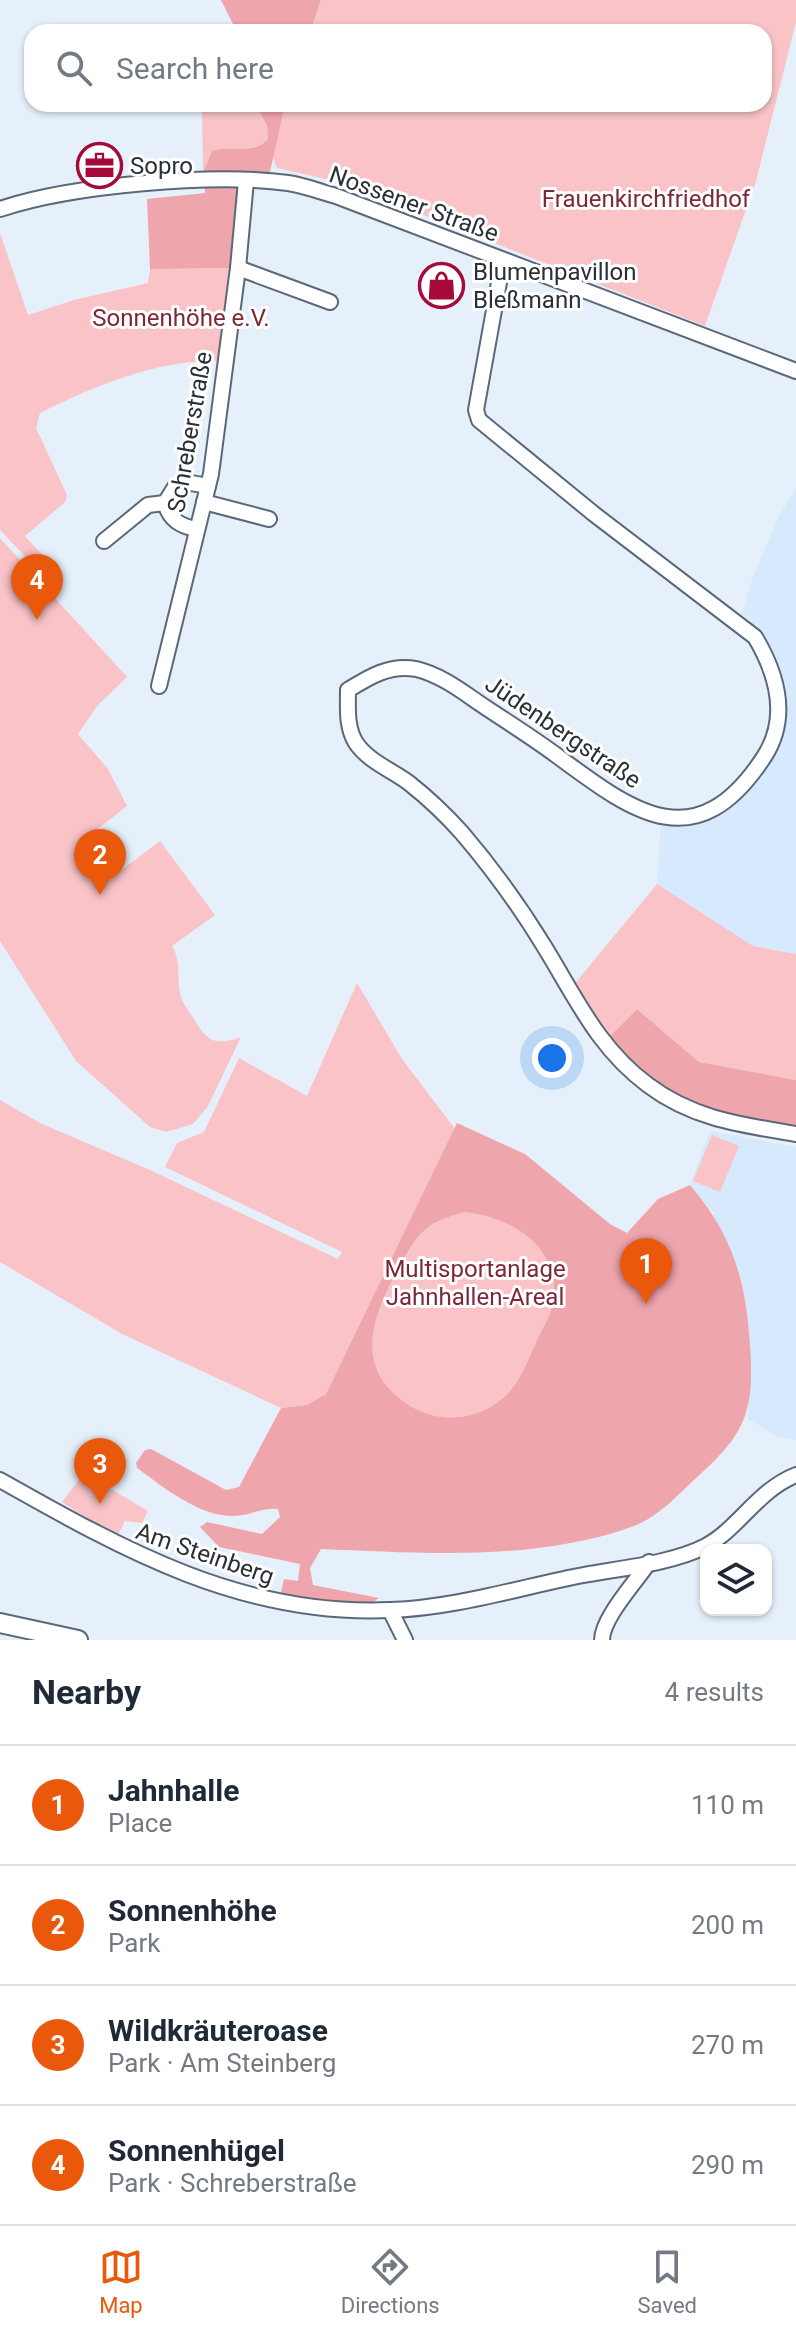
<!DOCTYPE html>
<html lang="en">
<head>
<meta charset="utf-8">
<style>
	body { margin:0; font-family:Roboto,sans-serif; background:#f6f6f7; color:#1f2937 }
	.controls { position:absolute; right:24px; bottom:24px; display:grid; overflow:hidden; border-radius:16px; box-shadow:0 2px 6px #0004 }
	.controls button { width:72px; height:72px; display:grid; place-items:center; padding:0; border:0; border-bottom:2px solid #e0e1e3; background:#fff; color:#1f2937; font:40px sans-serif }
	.you { position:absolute; left:552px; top:1058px; width:28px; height:28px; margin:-20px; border:6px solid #fff; border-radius:50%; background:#1a73e8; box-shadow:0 0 0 12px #1a73e833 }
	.badge { display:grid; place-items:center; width:52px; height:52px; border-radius:50%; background:#ea580c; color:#fff; font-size:26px; font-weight:700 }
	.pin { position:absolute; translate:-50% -66px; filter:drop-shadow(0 2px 4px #0008) }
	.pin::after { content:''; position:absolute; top:42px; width:28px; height:24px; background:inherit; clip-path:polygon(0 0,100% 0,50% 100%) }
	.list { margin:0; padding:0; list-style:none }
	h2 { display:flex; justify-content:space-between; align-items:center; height:104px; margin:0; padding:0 32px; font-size:34px }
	h2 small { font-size:26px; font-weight:400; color:#747a83 }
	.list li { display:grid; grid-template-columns:52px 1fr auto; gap:24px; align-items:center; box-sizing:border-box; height:120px; padding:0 32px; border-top:2px solid #e0e1e3 }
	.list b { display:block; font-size:30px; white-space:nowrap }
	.list p { margin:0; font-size:26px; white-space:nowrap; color:#747a83 }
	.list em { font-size:26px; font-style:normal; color:#747a83 }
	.icon { flex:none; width:44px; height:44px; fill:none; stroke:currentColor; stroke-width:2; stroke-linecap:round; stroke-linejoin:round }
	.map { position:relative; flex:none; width:796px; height:1640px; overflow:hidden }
	.search { position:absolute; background:#fff; box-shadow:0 2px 6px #0004; left:24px; right:24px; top:24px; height:88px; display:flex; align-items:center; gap:20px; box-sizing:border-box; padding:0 28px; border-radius:24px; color:#747a83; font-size:30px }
	.sheet { height:584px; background:#fff }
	nav { display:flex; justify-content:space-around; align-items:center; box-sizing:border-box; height:112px; border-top:2px solid #e0e1e3; background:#fff; font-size:22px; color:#747a83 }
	nav a { display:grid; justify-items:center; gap:4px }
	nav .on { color:#ea580c }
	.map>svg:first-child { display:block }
	.built { fill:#d7e9fd }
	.green { fill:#f9c3c7 }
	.forest { fill:#efa5ac; fill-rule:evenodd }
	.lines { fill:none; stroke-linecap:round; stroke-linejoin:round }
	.minor-casing { stroke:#5a6879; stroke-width:18 }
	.tertiary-casing { stroke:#5a6879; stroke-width:22 }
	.minor { stroke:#fff; stroke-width:14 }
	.tertiary { stroke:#fff; stroke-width:18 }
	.labels { text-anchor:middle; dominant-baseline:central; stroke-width:6; stroke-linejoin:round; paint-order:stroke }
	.poi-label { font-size:24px; fill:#2a3037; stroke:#fff; text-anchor:start }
	.park-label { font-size:24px; fill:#7d2737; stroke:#fff }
	.street-label { font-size:24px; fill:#2a3037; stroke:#fff }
</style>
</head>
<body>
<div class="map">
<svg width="796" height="1640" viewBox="0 0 796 1640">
	<rect width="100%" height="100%" fill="#e6f0fb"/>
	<g class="built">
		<polygon points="796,488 796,954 753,946 657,884 661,818 697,816 757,768 779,705 749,619 742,615 752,579 778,518"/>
		<polygon points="710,1131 796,1147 796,1440 777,1437 747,1418 752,1375 714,1213 690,1185"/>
	</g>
	<g class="green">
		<polygon points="321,0 796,0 796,22 756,181 705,326 339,182 277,168 272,155 285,104 764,104 764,32 310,32"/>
		<path d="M 202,104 L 256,104 L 267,126 L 268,139 C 252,155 232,144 213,151 L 203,173 Z"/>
		<path d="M 0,233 L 28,315 L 74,300 L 148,283 L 150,269 L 238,268 L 225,361 C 160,358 97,385 40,413 L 36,428 L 67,495 L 65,502 L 25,536 L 44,557 L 35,567 L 0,530 Z"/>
		<path d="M 0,538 L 127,677 L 97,706 L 78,734 L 108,769 L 127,806 L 86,838 L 115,875 L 160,841 L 215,915 L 172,946 C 182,962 176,980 181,997 C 183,1004 190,1013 194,1019 C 207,1042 216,1046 241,1037 L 208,1106 L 193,1124 L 166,1132 L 150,1127 L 76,1061 L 0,941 Z"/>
		<polygon points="657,884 753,946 796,954 796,1080 699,1062 637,1009 603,1043 567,988 577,981"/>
		<polygon points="357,983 402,1059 455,1129 326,1394 307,1405 281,1408 122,1334 0,1262 0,1100 42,1124 150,1170 338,1259 342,1252 165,1167 177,1143 204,1132 239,1058 307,1096"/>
		<polygon points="712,1135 739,1146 720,1192 693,1181"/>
		<path d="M 464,1212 C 514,1217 567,1251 551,1310 C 548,1321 540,1333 536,1343 C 528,1359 522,1377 510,1391 C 484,1421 438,1426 406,1403 C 355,1368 371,1320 395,1275 C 405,1257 413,1238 430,1226 C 440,1219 452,1216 464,1212 Z"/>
		<polygon points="84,1473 148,1511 142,1523 125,1521 117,1537 62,1502"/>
	</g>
	<g class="forest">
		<polygon points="221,0 321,0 310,32 237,32"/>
		<path d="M 256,104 L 285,104 L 268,181 L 246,181 L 238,268 L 150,269 L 147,199 L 205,193 L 203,173 L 212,151 C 232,144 252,156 268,139 L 267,126 Z"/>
		<polygon points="637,1009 699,1062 796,1080 796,1134 701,1116 603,1043"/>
		<path d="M 457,1123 L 525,1154 L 610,1224 L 627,1233 L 658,1199 L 690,1185 C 733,1235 746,1281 750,1346 C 755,1411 745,1435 696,1478 C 678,1495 658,1517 634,1526 C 536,1562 423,1553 321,1549 L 310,1568 L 313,1585 L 379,1598 L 368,1605 L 279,1600 L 284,1579 L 298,1581 L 300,1564 L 219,1547 L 200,1527 L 207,1522 L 262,1534 L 280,1517 L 278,1509 C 263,1507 249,1516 234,1516 C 200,1517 163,1487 137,1468 L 136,1463 L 145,1450 L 151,1449 L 226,1490 L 239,1487 L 281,1408 L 307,1405 L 326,1394 ZM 464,1212 C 514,1217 567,1251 551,1310 C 548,1321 540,1332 536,1343 C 528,1359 522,1377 510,1391 C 484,1421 438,1426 406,1403 C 355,1368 371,1320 395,1275 C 405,1257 413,1238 430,1226 C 440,1219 452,1216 464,1212 Z"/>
	</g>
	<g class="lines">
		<defs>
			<g id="minor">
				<path d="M 0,209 C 72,185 213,173 288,183 C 304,185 320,192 336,196 L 796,371"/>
				<path d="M 503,260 L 476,410 L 479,420 L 594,514 L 755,637 C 777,674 790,717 764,757 C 696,861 633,812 556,755 C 533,738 509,723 485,707 C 464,693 442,675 416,669 C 390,664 369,677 348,690 C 348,708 346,727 356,743 C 369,762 392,770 409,783 C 428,798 446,815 462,833 C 492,868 520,907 544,946 C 576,998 598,1048 648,1085 C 693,1119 742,1125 796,1134"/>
				<polyline points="238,268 330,302"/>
				<polyline points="204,502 269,519"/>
				<path d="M 196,529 C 180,526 170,520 165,503 L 175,487 L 191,483 L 208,486"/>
				<polyline points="104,541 148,505 165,503"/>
				<polyline points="159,686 211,474 238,268 246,181"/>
				<path d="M 0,1480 C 124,1550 243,1617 391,1610 C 449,1608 508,1591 564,1579 C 607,1569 667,1566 706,1546 C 739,1528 758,1490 796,1475"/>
				<polyline points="390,1610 405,1640"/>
				<path d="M 602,1640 C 602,1618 636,1582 649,1562"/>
			</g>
			<polyline id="tertiary" points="0,1623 78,1640"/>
		</defs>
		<use href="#minor" class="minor-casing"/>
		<use href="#tertiary" class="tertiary-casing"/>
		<use href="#minor" class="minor"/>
		<use href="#tertiary" class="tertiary"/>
	</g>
	<defs>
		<symbol id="office-ring" viewBox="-11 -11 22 22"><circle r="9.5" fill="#fff" stroke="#a50a3b" stroke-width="1.5"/><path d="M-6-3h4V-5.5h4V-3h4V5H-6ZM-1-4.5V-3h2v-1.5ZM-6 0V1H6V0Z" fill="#a50a3b"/></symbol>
		<symbol id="shop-ring" viewBox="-11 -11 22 22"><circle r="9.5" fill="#fff" stroke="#a50a3b" stroke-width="1.5"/><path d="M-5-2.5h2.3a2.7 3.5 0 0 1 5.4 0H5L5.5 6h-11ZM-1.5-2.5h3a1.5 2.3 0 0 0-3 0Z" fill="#a50a3b"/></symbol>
	</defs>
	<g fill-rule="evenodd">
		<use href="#office-ring" x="74" y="140" width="51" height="51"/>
		<use href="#shop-ring" x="416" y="260" width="51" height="51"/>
	</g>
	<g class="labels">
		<g class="poi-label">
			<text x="130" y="166">Sopro</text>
			<text x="473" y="272">Blumenpavillon<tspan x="473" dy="28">Bleßmann</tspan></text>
		</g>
		<g class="park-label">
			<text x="646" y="199">Frauenkirchfriedhof</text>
			<text x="181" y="318">Sonnenhöhe e.V.</text>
			<text x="475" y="1269">Multisportanlage<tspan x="475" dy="28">Jahnhallen-Areal</tspan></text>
		</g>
		<g class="street-label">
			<text transform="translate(414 204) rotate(20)">Nossener Straße</text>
			<text transform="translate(190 432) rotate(-80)">Schreberstraße</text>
			<text transform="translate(563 732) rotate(34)">Jüdenbergstraße</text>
			<text transform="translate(205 1554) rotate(19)">Am Steinberg</text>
		</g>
	</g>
</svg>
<div class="controls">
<button><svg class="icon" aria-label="layers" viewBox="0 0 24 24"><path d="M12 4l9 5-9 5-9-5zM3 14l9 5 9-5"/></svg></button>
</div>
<div class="you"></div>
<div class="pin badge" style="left:646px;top:1304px">1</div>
<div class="pin badge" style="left:100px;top:895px">2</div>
<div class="pin badge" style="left:100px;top:1504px">3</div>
<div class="pin badge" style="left:37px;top:620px">4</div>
<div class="search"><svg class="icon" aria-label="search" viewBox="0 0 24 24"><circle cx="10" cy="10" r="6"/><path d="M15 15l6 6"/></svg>Search here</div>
</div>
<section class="sheet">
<h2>Nearby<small>4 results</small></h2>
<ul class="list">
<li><span class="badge">1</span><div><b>Jahnhalle</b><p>Place</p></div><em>110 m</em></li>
<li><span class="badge">2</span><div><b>Sonnenhöhe</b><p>Park</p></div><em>200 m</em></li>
<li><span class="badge">3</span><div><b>Wildkräuteroase</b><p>Park · Am Steinberg</p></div><em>270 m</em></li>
<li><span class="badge">4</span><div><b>Sonnenhügel</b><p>Park · Schreberstraße</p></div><em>290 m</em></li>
</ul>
</section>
<nav>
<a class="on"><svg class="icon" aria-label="map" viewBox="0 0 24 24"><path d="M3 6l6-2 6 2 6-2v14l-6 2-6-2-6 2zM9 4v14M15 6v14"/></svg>Map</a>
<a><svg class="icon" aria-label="directions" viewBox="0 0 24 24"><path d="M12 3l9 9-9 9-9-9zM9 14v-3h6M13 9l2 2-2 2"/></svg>Directions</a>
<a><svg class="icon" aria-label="saved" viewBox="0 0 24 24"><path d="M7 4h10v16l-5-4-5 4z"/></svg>Saved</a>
</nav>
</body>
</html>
